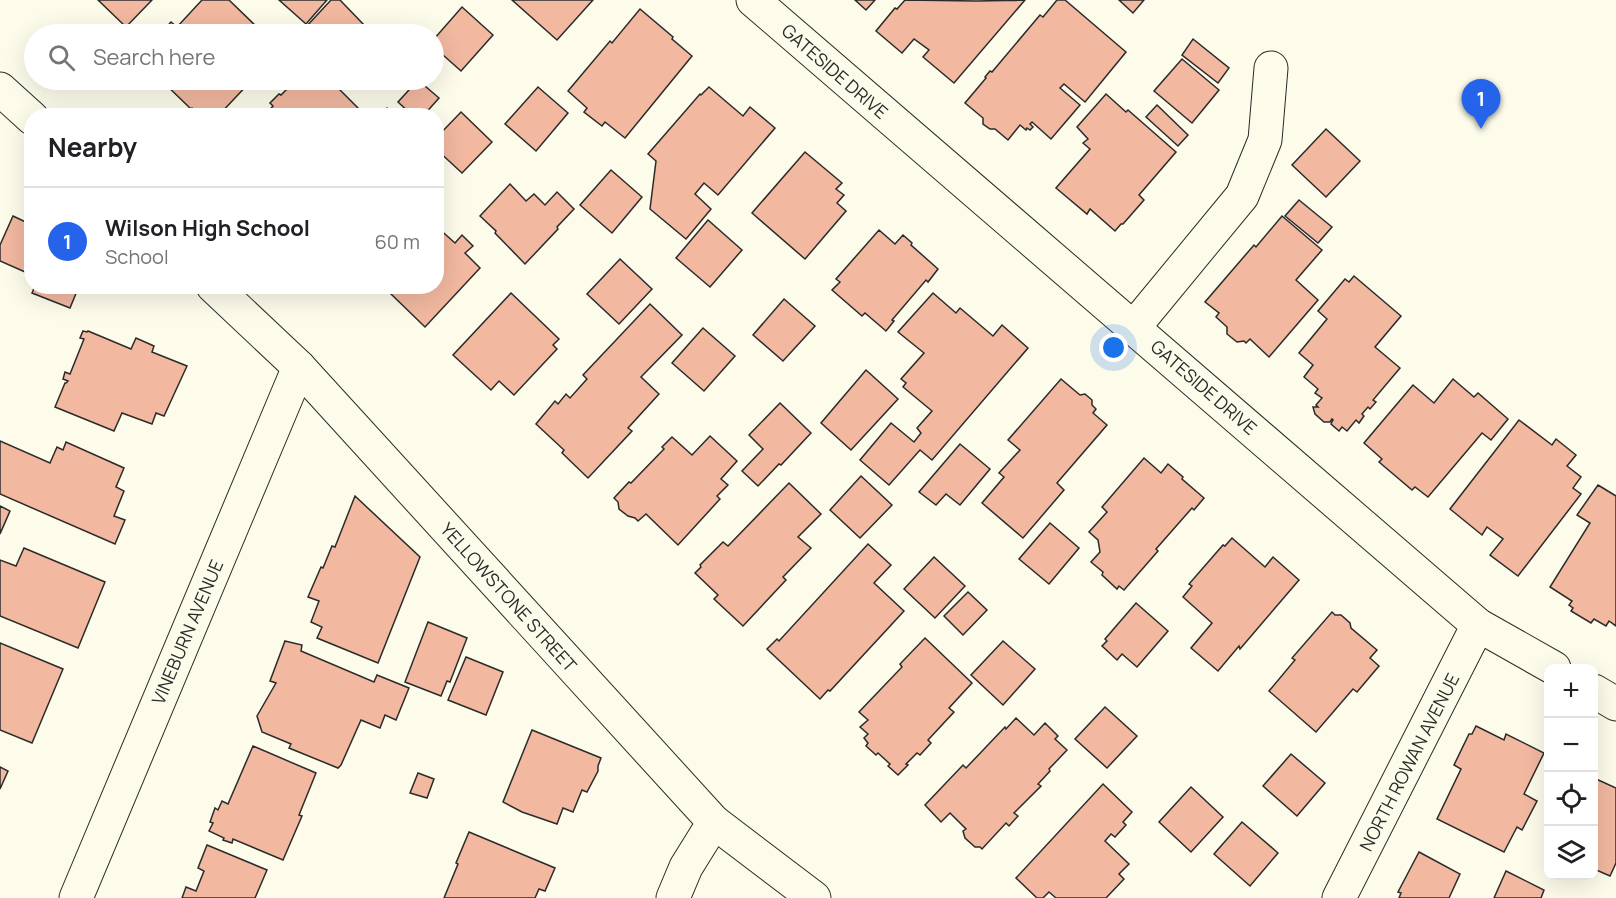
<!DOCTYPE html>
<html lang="en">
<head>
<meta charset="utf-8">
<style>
	body { margin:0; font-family:Manrope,sans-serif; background:#f2f2f2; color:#202124 }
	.controls { position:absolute; right:18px; bottom:18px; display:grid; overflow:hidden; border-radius:12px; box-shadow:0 6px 24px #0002 }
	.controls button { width:54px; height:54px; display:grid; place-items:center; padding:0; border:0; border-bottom:2px solid #e0e0e0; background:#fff; color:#202124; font:30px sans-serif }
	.you { position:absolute; left:1114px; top:348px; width:21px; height:21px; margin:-15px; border:4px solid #fff; border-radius:50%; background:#1a73e8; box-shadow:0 0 0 9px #1a73e833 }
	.badge { display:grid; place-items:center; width:39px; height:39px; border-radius:50%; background:#2563eb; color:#fff; font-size:20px; font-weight:700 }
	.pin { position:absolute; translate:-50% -50px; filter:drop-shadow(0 2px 3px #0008) }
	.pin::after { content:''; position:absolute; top:32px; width:21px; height:18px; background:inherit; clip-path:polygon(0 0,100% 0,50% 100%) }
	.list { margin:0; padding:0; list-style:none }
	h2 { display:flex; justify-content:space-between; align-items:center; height:78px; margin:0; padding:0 24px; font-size:26px }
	h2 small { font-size:20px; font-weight:400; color:#757577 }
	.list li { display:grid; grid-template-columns:39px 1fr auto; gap:18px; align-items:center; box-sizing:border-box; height:108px; padding:0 24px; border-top:2px solid #e0e0e0 }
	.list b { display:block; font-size:22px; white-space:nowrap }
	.list p { margin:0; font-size:20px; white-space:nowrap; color:#757577 }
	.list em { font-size:20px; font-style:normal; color:#757577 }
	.icon { flex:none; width:33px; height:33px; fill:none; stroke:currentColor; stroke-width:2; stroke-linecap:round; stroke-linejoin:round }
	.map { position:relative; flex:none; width:1616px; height:898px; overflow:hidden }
	.search { position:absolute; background:#fff; box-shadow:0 6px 24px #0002; left:24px; top:24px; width:420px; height:66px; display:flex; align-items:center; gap:15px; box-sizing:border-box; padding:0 21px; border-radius:33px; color:#757577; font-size:22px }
	.panel { position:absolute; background:#fff; box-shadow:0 6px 24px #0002; left:24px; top:108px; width:420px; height:186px; border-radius:24px }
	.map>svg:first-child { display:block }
	.building { fill:#f2b8a0; stroke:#2b2b2b; stroke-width:1.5 }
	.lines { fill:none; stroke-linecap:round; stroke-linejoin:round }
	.minor-casing { stroke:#2b2b2b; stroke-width:35 }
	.minor { stroke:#fdfbea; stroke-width:33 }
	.labels { text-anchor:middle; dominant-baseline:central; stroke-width:4.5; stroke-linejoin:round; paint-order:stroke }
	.street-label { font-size:18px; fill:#2b2b2b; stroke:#fdfbea }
</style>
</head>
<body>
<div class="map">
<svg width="1616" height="898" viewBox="0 0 1616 898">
	<rect width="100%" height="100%" fill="#fdfbea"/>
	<g class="building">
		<polygon points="98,0 152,0 126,27"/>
		<polygon points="202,0 229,0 259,29 254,34 160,34 171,22 177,27"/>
		<polygon points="279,0 327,0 306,24"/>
		<polygon points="331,0 340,0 365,26 357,34 311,34 305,28"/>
		<polygon points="512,0 593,0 557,40"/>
		<polygon points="855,0 875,0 866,10"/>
		<polygon points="905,0 976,1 1025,0 954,83 923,57 929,50 914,39 902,53 876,31 895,8 897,9"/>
		<polygon points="1057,0 1065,0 1126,52 1085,102 1064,84 1060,88 1080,105 1051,139 1032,122 1030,124 1033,127 1030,130 1027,128 1026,130 1020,125 1008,140 995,129 990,129 983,124 983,118 965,103 986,78 985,77 990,71 992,72 1040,15 1043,17"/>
		<polygon points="1119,0 1144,0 1133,13"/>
		<polygon points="462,7 493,35 461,71 434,47 434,39"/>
		<polygon points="640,9 673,37 672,39 692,56 625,138 605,122 602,126 584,112 587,108 568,91 610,41 612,43"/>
		<polygon points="1193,39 1229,68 1218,83 1182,55"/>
		<polygon points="1182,59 1219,90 1192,123 1154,91"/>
		<polygon points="164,80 252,80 218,116 200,116 192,108 191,109 162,81"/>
		<polygon points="291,80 334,80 338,83 336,86 362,112 358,116 264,116 273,106 270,103 279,94 281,95 293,83"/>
		<polygon points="418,80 439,98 423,116 413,116 398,102"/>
		<polygon points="538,87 568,113 536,151 505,124"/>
		<polygon points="709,87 743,116 750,107 775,128 718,195 704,183 695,194 711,209 686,239 650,209 656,161 648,154 700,94 701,95"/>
		<polygon points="1106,94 1126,112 1128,110 1176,152 1139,195 1144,200 1123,224 1121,224 1115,231 1090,209 1087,214 1056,188 1090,149 1083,143 1088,139 1077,127"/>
		<polygon points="1157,105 1188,135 1178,146 1146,117"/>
		<polygon points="387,108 395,116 380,116"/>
		<polygon points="461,112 492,142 462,173 436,149 436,138"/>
		<polygon points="1326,129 1360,161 1326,197 1292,165"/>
		<polygon points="805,152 842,183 836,189 844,195 837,203 846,211 805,259 752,213"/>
		<polygon points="611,170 642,197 612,233 580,205"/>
		<polygon points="510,184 526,201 534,194 545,205 557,192 574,209 557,227 558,229 525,264 495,233 496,231 480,216"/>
		<polygon points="1299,200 1332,227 1318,243 1285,216"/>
		<polygon points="13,216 32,225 32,275 0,261 0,245"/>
		<polygon points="1282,216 1322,250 1296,280 1318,300 1269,357 1250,339 1246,343 1244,341 1237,342 1227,334 1227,327 1216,317 1219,313 1205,302 1254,245 1256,247"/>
		<polygon points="708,220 742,250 710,287 676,258"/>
		<polygon points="436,226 455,243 462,235 473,246 465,253 480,268 425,327 391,294 395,290 392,286 436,286"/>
		<polygon points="879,230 895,244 903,235 912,243 911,245 938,269 928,282 926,280 892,320 894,321 886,331 865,313 862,316 832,290 840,282 836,279"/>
		<polygon points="620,259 652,289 619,324 587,294"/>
		<polygon points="1354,276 1401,316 1375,347 1400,368 1373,400 1376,402 1370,409 1368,407 1362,414 1364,416 1359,423 1356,420 1347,431 1342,427 1339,431 1331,424 1333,420 1332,419 1330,422 1324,422 1315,414 1313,407 1318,407 1316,405 1322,398 1315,393 1318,389 1304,377 1313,365 1299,353 1327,319 1318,311 1345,279 1349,282"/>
		<polygon points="35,286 79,286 70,308 32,293"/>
		<polygon points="511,293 559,339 553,345 557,349 514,395 499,381 491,390 453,355"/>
		<polygon points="933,293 956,313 960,308 993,336 1002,325 1028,348 932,460 920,450 889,485 860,460 891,423 914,442 921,433 917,428 932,411 903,387 906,383 901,379 924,353 898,332"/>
		<polygon points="784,299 815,326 783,361 753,335"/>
		<polygon points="650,304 682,335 641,377 659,394 628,428 632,431 588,478 562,453 564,450 536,424 555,401 558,404 566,394 570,398 587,379 583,375"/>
		<polygon points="703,328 735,356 704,391 672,363"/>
		<polygon points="83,331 87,332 88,331 131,349 136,338 154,346 152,352 187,366 164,416 156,413 152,424 122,413 114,431 55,407 65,383 66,383 68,381 63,379 65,372 70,374 84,339 80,338"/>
		<polygon points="866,370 898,399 851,450 821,423"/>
		<polygon points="1061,379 1080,395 1085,394 1092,400 1092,405 1096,409 1093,413 1107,425 1057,483 1064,490 1023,538 982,503 1004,477 999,473 1020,450 1008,440"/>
		<polygon points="1453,379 1474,397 1478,393 1508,419 1491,440 1482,433 1428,497 1415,487 1412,490 1379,462 1382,459 1364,443 1413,385 1434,403"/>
		<polygon points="780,403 811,433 781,465 779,464 758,486 742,471 763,449 749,435"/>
		<polygon points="1519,420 1552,445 1556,439 1576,455 1567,466 1581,477 1573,488 1581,494 1518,576 1490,555 1503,539 1487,527 1482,535 1450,509"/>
		<polygon points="710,436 737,461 721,479 728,485 717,496 720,499 678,545 646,514 638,521 635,518 628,516 619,509 618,502 614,498 629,482 631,483 664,449 662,447 672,437 692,455"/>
		<polygon points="0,441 50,463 57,447 63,450 66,442 124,468 116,487 124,491 114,516 125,520 115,544 0,494"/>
		<polygon points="960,444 990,469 960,505 946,494 936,505 919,492"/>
		<polygon points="1144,458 1161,473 1168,464 1183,477 1182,479 1204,498 1194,510 1192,508 1156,549 1158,551 1124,590 1119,586 1117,589 1102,575 1103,572 1091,562 1100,552 1098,540 1089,532 1107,512 1102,507"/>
		<polygon points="861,476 892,505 860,538 830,510"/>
		<polygon points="789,483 821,514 798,537 811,548 783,577 786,580 743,626 714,599 718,595 695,573 701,567 700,565 723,542 728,546"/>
		<polygon points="1598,485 1616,496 1616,626 1609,621 1606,626 1594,619 1591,623 1571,611 1573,608 1569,605 1572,601 1550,587 1590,523 1577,515"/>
		<polygon points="355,496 420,557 378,663 317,638 322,627 311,622 319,601 308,597 321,567 323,568 332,546 335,547"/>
		<polygon points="0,506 10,511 0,534"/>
		<polygon points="1050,523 1079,548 1049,584 1019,559"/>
		<polygon points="1232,538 1265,567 1273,557 1299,580 1240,649 1239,646 1218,671 1191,648 1212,623 1183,597 1192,586 1189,584 1223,545 1225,546"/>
		<polygon points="868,544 891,565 874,583 904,611 830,691 828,690 820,699 767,649 777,639 779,641"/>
		<polygon points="24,548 105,582 78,648 0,616 0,560 16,566"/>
		<polygon points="934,557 965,586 935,618 904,589"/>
		<polygon points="968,592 987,610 963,635 944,616"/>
		<polygon points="1136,603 1168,631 1137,667 1122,654 1117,660 1102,646 1107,641 1105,639"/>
		<polygon points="1332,612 1335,615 1341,615 1350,623 1351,628 1377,650 1370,658 1379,666 1357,692 1353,689 1316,732 1269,691 1295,660 1292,658"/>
		<polygon points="428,622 467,638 450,682 447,681 441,696 405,682"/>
		<polygon points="925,638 972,683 949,708 954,712 928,740 931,743 920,755 917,753 906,764 908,765 898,775 888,766 890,764 878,753 876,755 866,746 868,743 864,738 868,734 860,727 868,720 859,712 902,667 900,664"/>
		<polygon points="285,641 302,645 301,651 374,682 377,675 409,688 396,720 385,715 380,728 361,720 341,765 338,768 289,748 291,744 262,732 257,716 276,683 270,681"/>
		<polygon points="1003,641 1035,669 1003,705 971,675"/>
		<polygon points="0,643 63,669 32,743 0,730"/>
		<polygon points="466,657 503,672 486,715 448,700"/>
		<polygon points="1105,707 1137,736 1107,768 1075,739"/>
		<polygon points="1016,718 1034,735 1045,723 1058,736 1055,739 1067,750 1049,769 1050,771 1038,784 1041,786 1014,813 1018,816 1009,826 1006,823 982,849 980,847 975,847 965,838 963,831 966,829 950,813 941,822 925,805 963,765 966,768 1005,727 1006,729"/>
		<polygon points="1476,726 1504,740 1506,734 1544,753 1524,794 1537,801 1522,830 1517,827 1504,852 1437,819 1461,769 1454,765 1469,734 1472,734"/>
		<polygon points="532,730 601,758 598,766 598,771 587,792 582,790 573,812 563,808 557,824 522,812 503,802"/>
		<polygon points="253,746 316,773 299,815 302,816 283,860 233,839 232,843 223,840 224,838 209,831 213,823 210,822 215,808 218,810 222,801 228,804"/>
		<polygon points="1291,754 1325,783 1297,816 1263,786"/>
		<polygon points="0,767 8,771 0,789"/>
		<polygon points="418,773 434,779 427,798 410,793"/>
		<polygon points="1594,778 1616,788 1616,863 1610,876 1594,869"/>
		<polygon points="1103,784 1132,812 1123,822 1126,825 1115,837 1111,834 1105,841 1129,864 1119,874 1124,879 1106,898 1056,898 1049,892 1043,898 1037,898 1016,878"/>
		<polygon points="1191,787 1223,817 1191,852 1159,822"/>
		<polygon points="1242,822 1278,853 1250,886 1214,854"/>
		<polygon points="469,832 555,868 545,891 539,889 535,898 444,898 458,864 456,863"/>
		<polygon points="207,845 267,870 255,898 182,898 186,887 196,891 204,871 198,868"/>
		<polygon points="1419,852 1460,874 1449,898 1399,898 1401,893 1398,892"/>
		<polygon points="1506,871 1544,890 1541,898 1494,898"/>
	</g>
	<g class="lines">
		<defs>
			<g id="minor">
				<polyline points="753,0 1478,625 1554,668"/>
				<polyline points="0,89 32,118"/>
				<polyline points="213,286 299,367 714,822 814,898"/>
				<polyline points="1134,327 1242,196 1265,140 1271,68"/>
				<polyline points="1594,691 1616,704"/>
				<polyline points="76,898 299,367"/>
				<polyline points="673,898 686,867 714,822"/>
				<polyline points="1339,898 1478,625"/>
			</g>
		</defs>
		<use href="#minor" class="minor-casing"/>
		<use href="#minor" class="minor"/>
	</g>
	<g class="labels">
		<g class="street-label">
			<text transform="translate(835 71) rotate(41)">GATESIDE DRIVE</text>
			<text transform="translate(1204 387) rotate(41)">GATESIDE DRIVE</text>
			<text transform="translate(509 597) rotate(48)">YELLOWSTONE STREET</text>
			<text transform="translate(187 632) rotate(-67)">VINEBURN AVENUE</text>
			<text transform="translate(1409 762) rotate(-63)">NORTH ROWAN AVENUE</text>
		</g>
	</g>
</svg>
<div class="controls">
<button>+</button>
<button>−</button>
<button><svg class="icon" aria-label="locate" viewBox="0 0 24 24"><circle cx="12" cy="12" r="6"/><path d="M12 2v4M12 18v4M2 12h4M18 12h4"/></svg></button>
<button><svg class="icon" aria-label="layers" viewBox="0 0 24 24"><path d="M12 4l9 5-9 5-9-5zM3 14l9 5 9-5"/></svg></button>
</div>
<div class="you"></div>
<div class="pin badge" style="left:1481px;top:129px">1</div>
<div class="search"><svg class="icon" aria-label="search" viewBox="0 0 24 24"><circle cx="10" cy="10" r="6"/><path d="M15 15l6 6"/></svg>Search here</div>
<section class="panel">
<h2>Nearby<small></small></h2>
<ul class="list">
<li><span class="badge">1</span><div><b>Wilson High School</b><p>School</p></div><em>60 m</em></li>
</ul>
</section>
</div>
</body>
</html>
